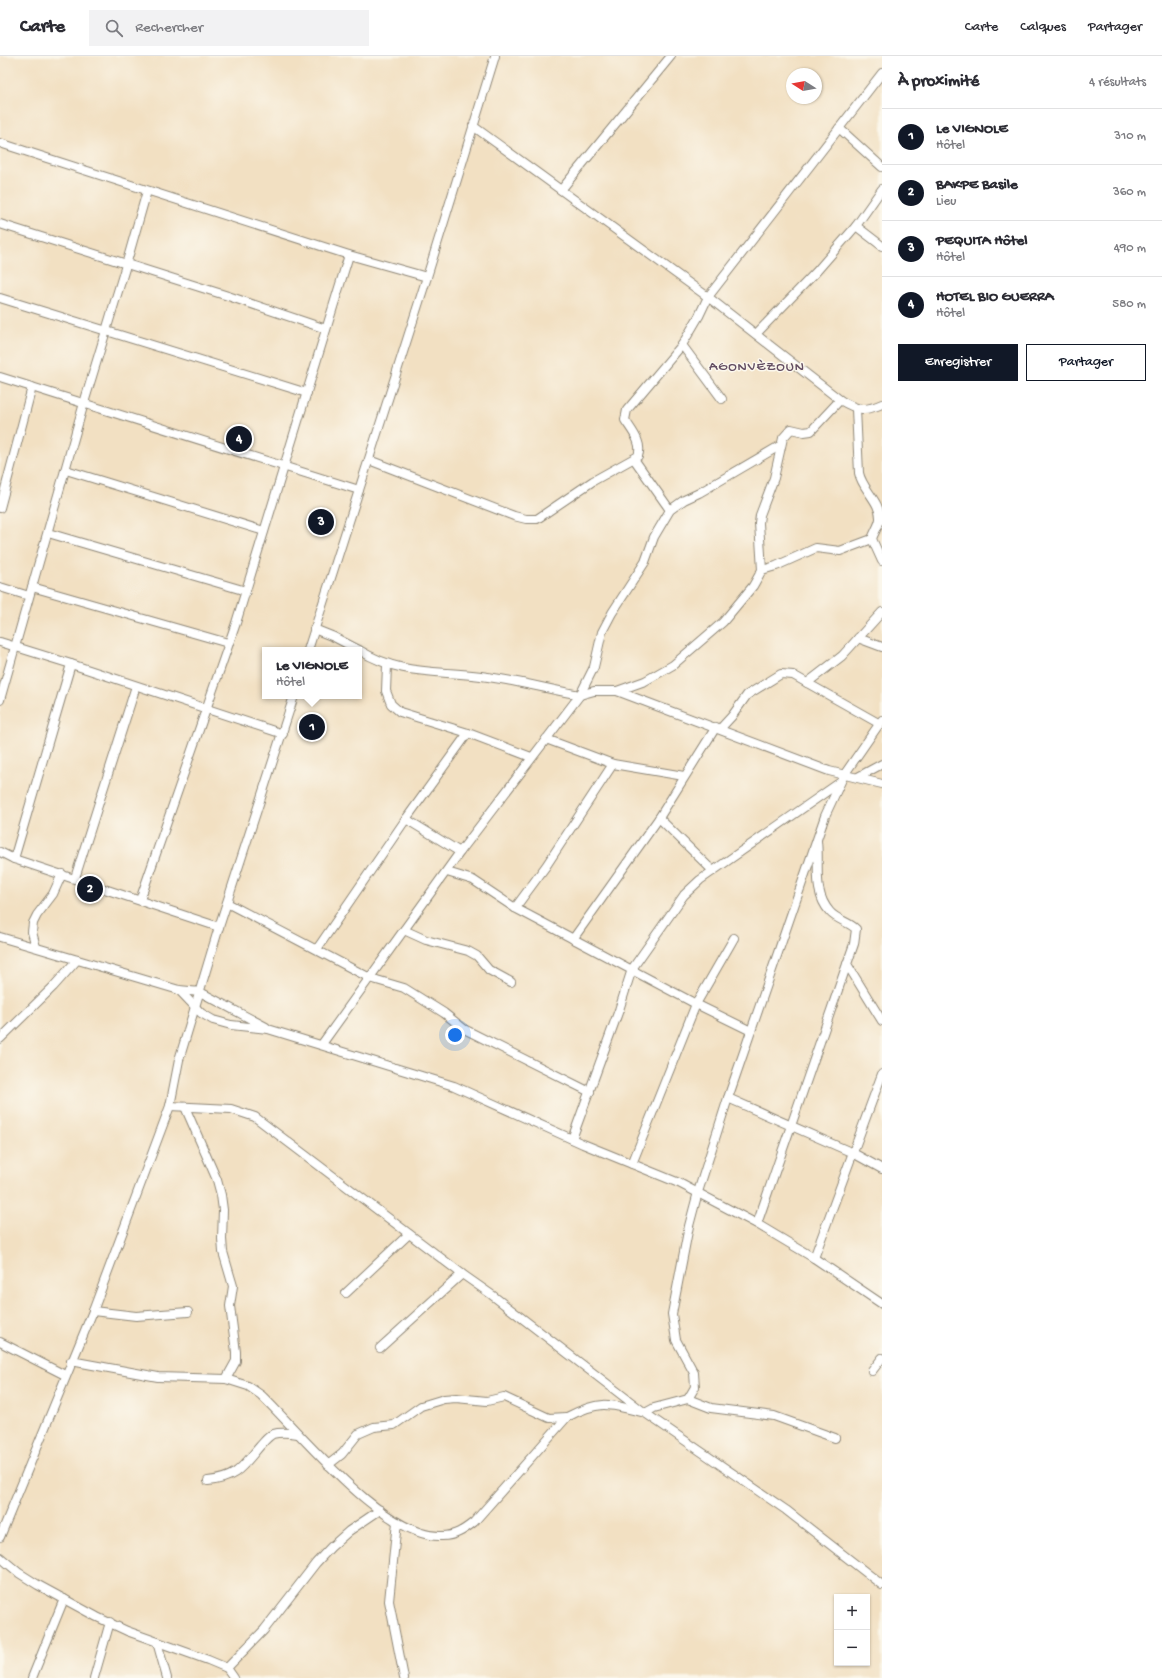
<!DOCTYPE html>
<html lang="fr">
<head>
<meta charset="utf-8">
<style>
	body { margin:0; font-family:"Gochi Hand",sans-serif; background:#f2f2f3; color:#2b2b33 }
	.controls { position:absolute; right:12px; bottom:12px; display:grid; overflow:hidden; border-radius:0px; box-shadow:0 1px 3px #0004 }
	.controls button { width:36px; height:36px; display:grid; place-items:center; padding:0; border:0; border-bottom:1px solid #e1e1e2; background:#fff; color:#2b2b33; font:20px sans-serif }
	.compass { position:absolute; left:786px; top:12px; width:36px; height:36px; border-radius:50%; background:#fff; box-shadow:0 1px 3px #0004; rotate:281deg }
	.you { position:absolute; left:455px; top:979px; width:14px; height:14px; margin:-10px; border:3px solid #fff; border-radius:50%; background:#1a73e8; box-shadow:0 0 0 6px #1a73e833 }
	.badge { display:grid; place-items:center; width:26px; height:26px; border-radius:50%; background:#111827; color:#fff; font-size:13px; font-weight:700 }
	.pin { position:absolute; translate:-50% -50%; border:2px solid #fff; box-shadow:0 1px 4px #0006 }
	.popup { position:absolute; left:262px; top:591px; width:100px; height:52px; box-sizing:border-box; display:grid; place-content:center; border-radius:0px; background:#fff; filter:drop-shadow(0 1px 3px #0005); font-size:13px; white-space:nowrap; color:#7c7c81 }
	.popup b { font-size:15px; color:#2b2b33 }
	.popup::after { content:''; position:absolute; left:50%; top:100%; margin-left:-8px; border:8px solid transparent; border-top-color:#fff }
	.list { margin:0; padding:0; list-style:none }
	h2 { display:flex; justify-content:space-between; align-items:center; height:52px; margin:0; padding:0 16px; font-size:17px }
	h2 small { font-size:13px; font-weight:400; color:#7c7c81 }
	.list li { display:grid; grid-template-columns:26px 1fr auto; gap:12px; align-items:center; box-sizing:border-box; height:56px; padding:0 16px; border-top:1px solid #e1e1e2 }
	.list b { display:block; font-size:15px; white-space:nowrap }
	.list p { margin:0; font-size:13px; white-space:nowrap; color:#7c7c81 }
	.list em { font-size:13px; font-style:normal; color:#7c7c81 }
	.actions { display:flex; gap:8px; padding:12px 16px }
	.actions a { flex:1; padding:9px 0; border:1px solid #111827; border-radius:0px; text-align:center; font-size:14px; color:#111827 }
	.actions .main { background:#111827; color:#fff }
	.icon { flex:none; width:22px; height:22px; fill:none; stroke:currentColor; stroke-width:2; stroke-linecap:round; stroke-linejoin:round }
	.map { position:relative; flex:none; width:882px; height:1622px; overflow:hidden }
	header { display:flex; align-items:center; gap:24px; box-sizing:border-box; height:56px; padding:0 20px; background:#fff; border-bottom:1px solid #e1e1e2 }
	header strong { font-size:19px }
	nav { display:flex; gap:22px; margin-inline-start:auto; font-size:14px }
	.search { width:280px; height:36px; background:#f2f2f3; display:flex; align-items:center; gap:10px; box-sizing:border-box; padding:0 14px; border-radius:0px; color:#7c7c81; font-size:15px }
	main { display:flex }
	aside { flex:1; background:#fff }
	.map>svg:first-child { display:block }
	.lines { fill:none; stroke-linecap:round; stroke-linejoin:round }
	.minor-casing { stroke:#8e8676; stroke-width:10 }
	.minor { stroke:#fff; stroke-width:8 }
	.labels { text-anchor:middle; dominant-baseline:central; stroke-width:3; stroke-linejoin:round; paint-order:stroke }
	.neighbourhood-label { font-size:14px; letter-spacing:1px; fill:#644f63; stroke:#fbf7ec }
</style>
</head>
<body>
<header>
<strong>Carte</strong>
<div class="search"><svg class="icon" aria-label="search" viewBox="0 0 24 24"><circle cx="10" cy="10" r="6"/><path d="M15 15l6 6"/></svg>Rechercher</div>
<nav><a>Carte</a><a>Calques</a><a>Partager</a></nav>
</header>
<main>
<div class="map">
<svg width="882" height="1622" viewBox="0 0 882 1622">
	<rect width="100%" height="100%" fill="#fbf7ec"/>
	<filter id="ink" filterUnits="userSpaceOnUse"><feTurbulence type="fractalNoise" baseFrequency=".025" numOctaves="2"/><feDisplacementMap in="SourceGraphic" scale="8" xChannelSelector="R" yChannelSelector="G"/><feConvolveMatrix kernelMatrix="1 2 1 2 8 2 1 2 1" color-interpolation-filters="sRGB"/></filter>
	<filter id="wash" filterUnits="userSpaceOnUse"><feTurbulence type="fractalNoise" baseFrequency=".012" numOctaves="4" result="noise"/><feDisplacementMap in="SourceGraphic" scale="16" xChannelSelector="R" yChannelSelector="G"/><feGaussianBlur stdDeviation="0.9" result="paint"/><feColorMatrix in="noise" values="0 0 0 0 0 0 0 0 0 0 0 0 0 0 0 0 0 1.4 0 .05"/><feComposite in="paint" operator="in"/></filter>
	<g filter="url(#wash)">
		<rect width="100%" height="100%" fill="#f2e0c2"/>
	</g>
	<g filter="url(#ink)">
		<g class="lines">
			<defs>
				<g id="minor">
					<polyline points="473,70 708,241 882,17"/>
					<polyline points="839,72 882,111"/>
					<polyline points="0,87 349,199 427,221"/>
					<polyline points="561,134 671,0"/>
					<polyline points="0,168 228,240 326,273"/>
					<polyline points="856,170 882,190"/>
					<polyline points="0,242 307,337"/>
					<polyline points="756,278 816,216 856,170 882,133"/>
					<polyline points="682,289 722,343"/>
					<polyline points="0,321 359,434"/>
					<path d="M 856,353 L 859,417 C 862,433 881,446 880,463 C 879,470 874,476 872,483 L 882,505"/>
					<polyline points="634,403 670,454"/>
					<path d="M 369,404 L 514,460 L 526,463 L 537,463 L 593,425 L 638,400 C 643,387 632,375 625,364 L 627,354 L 682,289 L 699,260 L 708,241 L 840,344 C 857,354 864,356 882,348"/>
					<polyline points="66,414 264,475"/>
					<polyline points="0,452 32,331"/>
					<polyline points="48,477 246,535"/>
					<polyline points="762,514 776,510 816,492 840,495 872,483"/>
					<polyline points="0,531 29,540"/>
					<polyline points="32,531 228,587"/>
					<polyline points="314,573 334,581 359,594"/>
					<polyline points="858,582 882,591"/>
					<polyline points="0,586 71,608"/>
					<polyline points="308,594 427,221 495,0"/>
					<path d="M 359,594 C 401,620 435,614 481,620 C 514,624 547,633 580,639 L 594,635 L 617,635 L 829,715 L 882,728"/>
					<polyline points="387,609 386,635 391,648 400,656 468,677 531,701"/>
					<polyline points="807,627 842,600 882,556"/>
					<polyline points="617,635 645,625 673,609 723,566 753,530 762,514 759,467 760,459 774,422 783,382 791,373 804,376 811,375 840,344"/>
					<polyline points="0,644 84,347 126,209 147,135"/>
					<polyline points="720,673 732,660 747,639 781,618 793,619 880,668"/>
					<polyline points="546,683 613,708 684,720"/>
					<polyline points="858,721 882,708"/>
					<polyline points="659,762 713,815"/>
					<polyline points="406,763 460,796"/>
					<path d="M 817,785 C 820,809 812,836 830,856 C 837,864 849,866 856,873 L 854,888 L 847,908 L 882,965"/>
					<polyline points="0,796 14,803"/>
					<polyline points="447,816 473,824 515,852 696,948 751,975"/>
					<polyline points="75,822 136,630"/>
					<polyline points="140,844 236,567 349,199"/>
					<polyline points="227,847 370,922 404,932 444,957 464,973 590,1036"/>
					<polyline points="515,852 546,810 613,708"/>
					<polyline points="219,871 14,803 71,608 283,678"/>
					<polyline points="404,874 426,884 468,895 477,900 489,914 511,926"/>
					<polyline points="0,881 179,934 200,936 266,971"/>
					<polyline points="573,883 659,762 716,671"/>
					<polyline points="36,891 32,876 33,867 37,859 53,838 62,818"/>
					<polyline points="317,893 406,763 468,677"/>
					<polyline points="179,934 201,957 213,964 231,969 268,973 454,1030 583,1088 679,1127 757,1168 814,1202 882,1248"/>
					<polyline points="0,983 53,931 77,904"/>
					<polyline points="322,988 460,796 580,639 594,611 602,576 612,557 645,506 654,481 670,454 684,444 699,437 781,389"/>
					<polyline points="728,1042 853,1097 882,1113"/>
					<polyline points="170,1050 231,1053 255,1061 462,1218 492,1239 645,1357 786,1454 882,1529"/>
					<polyline points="185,1051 217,1124 221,1139 223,1154 222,1183 223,1196 233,1230 230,1250 236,1296 236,1305 226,1323"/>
					<polyline points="572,1083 619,954 632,913 684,839 700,824 839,727"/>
					<polyline points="632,1108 696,948 734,882"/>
					<polyline points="757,1168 847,908"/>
					<polyline points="814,1202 882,1018"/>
					<polyline points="346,1237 409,1178"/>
					<polyline points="93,1255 136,1260 188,1256"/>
					<polyline points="0,1286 65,1319"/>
					<polyline points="380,1292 462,1218"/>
					<path d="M 71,1305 L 158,1321 L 226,1323 L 248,1330 L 261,1339 C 300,1376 384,1483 442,1480 C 455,1480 464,1474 474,1466 L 567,1361 C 600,1343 611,1348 645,1357 L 654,1352 L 688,1343 L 711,1352 L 774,1360 L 835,1382"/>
					<polyline points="872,1315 882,1302"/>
					<polyline points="688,1343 695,1331 694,1317 676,1284 672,1258 689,1170 698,1136 728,1042 825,760 844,719 882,664"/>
					<polyline points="328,1409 342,1398 358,1378 374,1371 394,1369 421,1350 444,1343 456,1342 487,1345 504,1341 549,1362 567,1361"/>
					<path d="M 208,1425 C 237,1422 242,1411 260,1390 C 264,1386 267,1381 273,1378 C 280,1376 291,1377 298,1378"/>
					<polyline points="397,1466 389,1545 404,1622"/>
					<polyline points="0,1481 93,1255 170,1050 179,1004 219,871 294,640"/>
					<polyline points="0,1501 19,1517 38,1529 97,1561 127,1575 208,1604 227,1612 234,1622"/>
					<polyline points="157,1586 167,1622"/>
					<polyline points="227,1612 264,1574 316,1507 331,1491 349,1475 380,1454"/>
					<polyline points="32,1622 64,1543"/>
					<polyline points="94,1622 110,1566"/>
				</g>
			</defs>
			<use href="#minor" class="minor-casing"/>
			<use href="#minor" class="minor"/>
		</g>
	</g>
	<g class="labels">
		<g class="neighbourhood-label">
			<text x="757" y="311">AGONVÈZOUN</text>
		</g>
	</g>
</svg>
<div class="controls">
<button>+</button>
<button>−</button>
</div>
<svg class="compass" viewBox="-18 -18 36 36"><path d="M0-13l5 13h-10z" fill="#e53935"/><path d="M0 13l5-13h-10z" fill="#7c7c81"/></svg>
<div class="you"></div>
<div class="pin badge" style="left:312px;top:671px">1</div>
<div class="popup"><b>Le VIGNOLE</b>Hôtel</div>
<div class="pin badge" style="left:90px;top:833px">2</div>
<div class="pin badge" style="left:321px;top:466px">3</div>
<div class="pin badge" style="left:239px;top:383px">4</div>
</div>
<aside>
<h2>À proximité<small>4 résultats</small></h2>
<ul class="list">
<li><span class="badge">1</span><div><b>Le VIGNOLE</b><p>Hôtel</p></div><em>310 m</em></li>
<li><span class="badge">2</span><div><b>BAKPE Basile</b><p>Lieu</p></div><em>360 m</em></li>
<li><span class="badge">3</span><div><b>PEQUITA Hôtel</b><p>Hôtel</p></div><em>490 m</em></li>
<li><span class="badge">4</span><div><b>HOTEL BIO GUERRA</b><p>Hôtel</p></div><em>580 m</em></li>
</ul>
<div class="actions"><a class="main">Enregistrer</a><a>Partager</a></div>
</aside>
</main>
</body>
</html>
